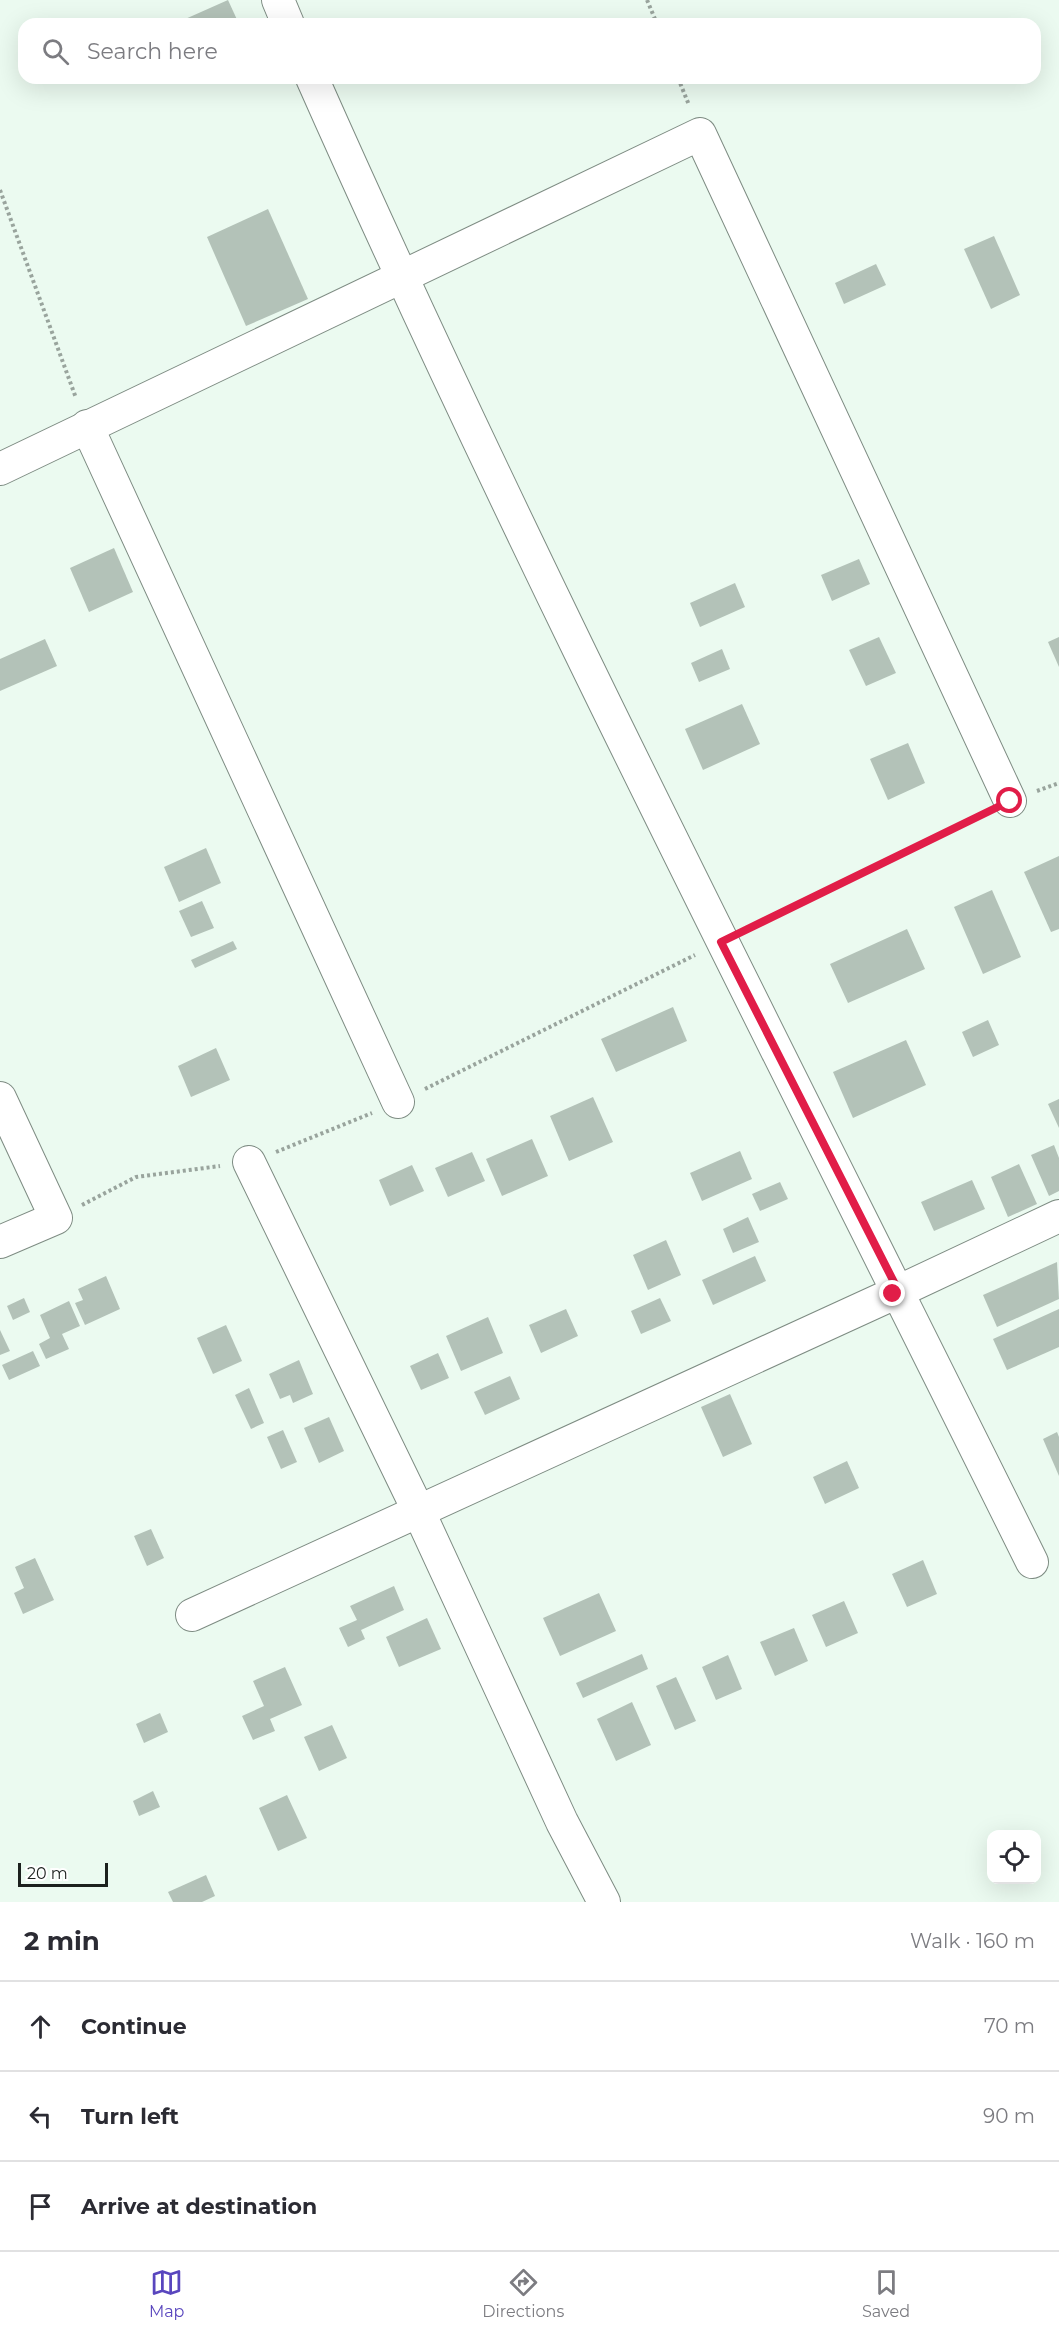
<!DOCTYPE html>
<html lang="en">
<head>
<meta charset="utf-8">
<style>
	body { margin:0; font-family:Montserrat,sans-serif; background:#f7f7f7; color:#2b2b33 }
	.controls { position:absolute; right:18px; bottom:18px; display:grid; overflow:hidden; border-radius:12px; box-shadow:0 6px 24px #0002 }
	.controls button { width:54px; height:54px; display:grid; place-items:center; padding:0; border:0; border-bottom:2px solid #e1e1e2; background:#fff; color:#2b2b33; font:30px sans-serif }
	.scale { position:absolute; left:18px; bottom:15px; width:90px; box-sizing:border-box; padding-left:6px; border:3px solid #1c211e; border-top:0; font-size:16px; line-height:21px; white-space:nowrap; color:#1c211e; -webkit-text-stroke:4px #fff; paint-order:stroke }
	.stop { position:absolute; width:18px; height:18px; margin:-14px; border:4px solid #e11d48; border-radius:50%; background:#fff }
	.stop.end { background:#e11d48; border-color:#fff; box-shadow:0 2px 6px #0008 }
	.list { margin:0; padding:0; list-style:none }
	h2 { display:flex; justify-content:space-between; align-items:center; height:78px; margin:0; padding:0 24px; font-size:26px }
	h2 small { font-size:20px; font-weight:400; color:#7c7c81 }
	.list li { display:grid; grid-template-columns:39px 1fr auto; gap:18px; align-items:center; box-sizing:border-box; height:90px; padding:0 24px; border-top:2px solid #e1e1e2 }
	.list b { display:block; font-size:22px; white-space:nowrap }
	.list em { font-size:20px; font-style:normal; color:#7c7c81 }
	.icon { flex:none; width:33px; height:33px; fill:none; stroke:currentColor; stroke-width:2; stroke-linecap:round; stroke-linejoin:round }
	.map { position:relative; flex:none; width:1059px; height:1902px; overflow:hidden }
	.search { position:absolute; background:#fff; box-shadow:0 6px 24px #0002; left:18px; right:18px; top:18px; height:66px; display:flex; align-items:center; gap:15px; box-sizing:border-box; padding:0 21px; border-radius:18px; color:#7c7c81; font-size:22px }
	.sheet { height:348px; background:#fff }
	nav { display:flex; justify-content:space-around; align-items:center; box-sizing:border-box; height:84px; border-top:2px solid #e1e1e2; background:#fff; font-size:16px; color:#7c7c81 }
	nav a { display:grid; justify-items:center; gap:3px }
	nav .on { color:#5946be }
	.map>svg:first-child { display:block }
	.building { fill:#b3c2b8 }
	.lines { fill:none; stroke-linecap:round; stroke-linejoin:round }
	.minor-casing { stroke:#7e8c83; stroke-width:34 }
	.path { stroke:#99a49d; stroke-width:4; stroke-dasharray:3 3; stroke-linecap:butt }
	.minor { stroke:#fff; stroke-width:32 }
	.route { stroke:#e11d48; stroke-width:8 }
</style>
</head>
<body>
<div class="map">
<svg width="1059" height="1902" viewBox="0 0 1059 1902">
	<rect width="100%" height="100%" fill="#ebfaf0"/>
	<g class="building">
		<polygon points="228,0 239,24 174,24"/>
		<polygon points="268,209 308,299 246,326 207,237"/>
		<polygon points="994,236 1020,295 991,309 964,249"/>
		<polygon points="876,264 886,285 844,304 835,283"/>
		<polygon points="114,548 133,592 89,612 70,568"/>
		<polygon points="859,559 870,584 832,601 821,575"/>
		<polygon points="735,583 745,607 700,627 690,603"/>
		<polygon points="879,637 896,673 866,686 849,650"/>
		<polygon points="1059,637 1059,667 1048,642"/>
		<polygon points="45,639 57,666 0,691 0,659"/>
		<polygon points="722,649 730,669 699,682 691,663"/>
		<polygon points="742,704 760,744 703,770 685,729"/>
		<polygon points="908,743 925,783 888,800 870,759"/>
		<polygon points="206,848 221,883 179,902 164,867"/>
		<polygon points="1059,856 1059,929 1051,932 1024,872"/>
		<polygon points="992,890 1021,957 983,974 954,907"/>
		<polygon points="202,901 214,928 191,937 179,911"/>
		<polygon points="907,929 925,969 848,1003 830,964"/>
		<polygon points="233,941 237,949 195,968 191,960"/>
		<polygon points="673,1007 687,1041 616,1072 601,1039"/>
		<polygon points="988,1020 999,1045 973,1057 962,1032"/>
		<polygon points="906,1040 926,1085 853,1118 833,1072"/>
		<polygon points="216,1048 230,1080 191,1097 178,1066"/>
		<polygon points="593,1097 613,1142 569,1161 550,1116"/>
		<polygon points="1059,1099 1059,1128 1048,1104"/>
		<polygon points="532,1139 548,1176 502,1196 486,1159"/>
		<polygon points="1054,1145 1059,1158 1059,1191 1049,1196 1031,1155"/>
		<polygon points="740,1151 752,1179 702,1201 690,1173"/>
		<polygon points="472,1152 485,1181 448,1197 435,1168"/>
		<polygon points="1019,1164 1037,1204 1008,1217 991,1177"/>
		<polygon points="412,1165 424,1191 390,1206 379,1180"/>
		<polygon points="972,1180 985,1209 934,1231 921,1202"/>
		<polygon points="780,1182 788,1199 760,1211 752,1194"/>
		<polygon points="748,1217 759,1242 733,1253 723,1229"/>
		<polygon points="666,1240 681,1275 648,1290 633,1255"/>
		<polygon points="755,1256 766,1281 713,1305 702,1280"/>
		<polygon points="1057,1262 1059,1299 997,1327 983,1295"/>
		<polygon points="106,1276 120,1309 85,1325 75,1303 83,1300 78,1289"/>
		<polygon points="24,1298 30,1312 13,1320 7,1306"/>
		<polygon points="660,1298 671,1321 641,1334 631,1311"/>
		<polygon points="69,1301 80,1326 62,1334 69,1349 46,1359 39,1344 50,1338 40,1315"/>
		<polygon points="566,1309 578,1336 541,1353 529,1325"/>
		<polygon points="1059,1309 1059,1347 1007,1370 993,1339"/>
		<polygon points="488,1317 503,1353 461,1371 446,1336"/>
		<polygon points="226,1325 242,1361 213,1374 197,1338"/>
		<polygon points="0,1330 10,1351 0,1355"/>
		<polygon points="33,1351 40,1366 9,1380 2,1365"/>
		<polygon points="438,1353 449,1378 421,1390 410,1366"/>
		<polygon points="299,1360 313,1394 293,1403 290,1395 280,1399 269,1374"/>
		<polygon points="510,1376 520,1399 485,1415 474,1392"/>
		<polygon points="249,1388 264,1423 251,1429 235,1395"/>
		<polygon points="730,1394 752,1444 723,1457 701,1407"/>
		<polygon points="329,1417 344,1451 319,1463 304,1428"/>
		<polygon points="283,1430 297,1462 281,1469 267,1437"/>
		<polygon points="1057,1432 1059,1437 1059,1476 1043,1439"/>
		<polygon points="847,1461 859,1488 825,1504 813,1477"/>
		<polygon points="151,1529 164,1558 147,1566 134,1536"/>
		<polygon points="35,1558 54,1600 23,1614 14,1593 24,1588 15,1567"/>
		<polygon points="923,1560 937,1594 907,1607 892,1574"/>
		<polygon points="394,1586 404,1610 361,1630 365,1639 348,1647 339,1628 357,1620 350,1606"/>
		<polygon points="599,1593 616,1631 560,1656 543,1618"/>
		<polygon points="844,1601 858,1633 826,1647 812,1615"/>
		<polygon points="427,1618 441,1649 399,1667 386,1637"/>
		<polygon points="794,1628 808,1661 775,1676 760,1642"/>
		<polygon points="642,1654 648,1669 583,1698 576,1683"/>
		<polygon points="728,1655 742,1689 716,1700 702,1667"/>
		<polygon points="285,1667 302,1705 270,1719 275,1731 253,1740 242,1716 264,1706 253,1681"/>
		<polygon points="676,1677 696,1721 675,1730 656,1686"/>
		<polygon points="632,1702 651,1745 616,1761 597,1719"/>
		<polygon points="160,1713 168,1732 144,1743 136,1724"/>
		<polygon points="332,1725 347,1758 319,1771 304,1737"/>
		<polygon points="153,1791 160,1807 139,1816 133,1801"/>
		<polygon points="287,1795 307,1838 278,1851 259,1808"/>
		<polygon points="206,1875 215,1896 202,1902 173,1902 168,1892"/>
	</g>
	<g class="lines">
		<defs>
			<g id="minor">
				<polyline points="278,0 288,24"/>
				<path d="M 312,78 C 535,581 788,1069 1032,1562"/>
				<polyline points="87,426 398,1102"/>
				<polyline points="0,469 700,134 1010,801"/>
				<polyline points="0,1098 56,1218 0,1242"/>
				<polyline points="249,1162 419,1512 562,1822 604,1902"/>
				<polyline points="192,1615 893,1294 1059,1216"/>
			</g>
		</defs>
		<use href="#minor" class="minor-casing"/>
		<g class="path">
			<polyline points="647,0 657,24"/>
			<polyline points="678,78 689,105"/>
			<polyline points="0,190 76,398"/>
			<polyline points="1037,791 1059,783"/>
			<polyline points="750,928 984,814"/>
			<polyline points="425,1089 695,955"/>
			<polyline points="276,1152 372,1113"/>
			<polyline points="82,1205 136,1177 220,1166"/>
		</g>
		<use href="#minor" class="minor"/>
	</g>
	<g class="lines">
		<polyline class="route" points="893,1294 899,1292 721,942 1010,801"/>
	</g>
</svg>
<div class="controls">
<button><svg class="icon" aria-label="locate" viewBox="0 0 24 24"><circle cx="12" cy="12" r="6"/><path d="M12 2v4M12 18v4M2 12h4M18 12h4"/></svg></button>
</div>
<div class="scale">20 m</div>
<div class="stop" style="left:1010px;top:801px"></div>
<div class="stop end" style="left:893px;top:1294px"></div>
<div class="search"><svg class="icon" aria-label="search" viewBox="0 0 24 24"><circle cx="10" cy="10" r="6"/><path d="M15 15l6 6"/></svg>Search here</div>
</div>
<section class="sheet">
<h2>2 min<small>Walk · 160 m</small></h2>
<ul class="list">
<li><svg class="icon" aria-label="ahead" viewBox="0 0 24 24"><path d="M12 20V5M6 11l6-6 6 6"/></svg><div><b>Continue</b></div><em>70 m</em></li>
<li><svg class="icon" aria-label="left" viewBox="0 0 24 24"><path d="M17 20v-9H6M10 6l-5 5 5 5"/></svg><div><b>Turn left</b></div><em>90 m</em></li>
<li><svg class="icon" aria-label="arrive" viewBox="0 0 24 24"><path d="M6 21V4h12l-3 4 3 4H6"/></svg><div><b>Arrive at destination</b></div></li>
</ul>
</section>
<nav>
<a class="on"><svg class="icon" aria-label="map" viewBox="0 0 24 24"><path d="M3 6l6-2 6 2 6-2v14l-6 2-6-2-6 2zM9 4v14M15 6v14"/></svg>Map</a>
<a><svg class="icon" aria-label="directions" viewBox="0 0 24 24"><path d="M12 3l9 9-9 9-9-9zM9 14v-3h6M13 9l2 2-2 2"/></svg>Directions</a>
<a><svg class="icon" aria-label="saved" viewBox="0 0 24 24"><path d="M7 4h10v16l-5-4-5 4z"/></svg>Saved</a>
</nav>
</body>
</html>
